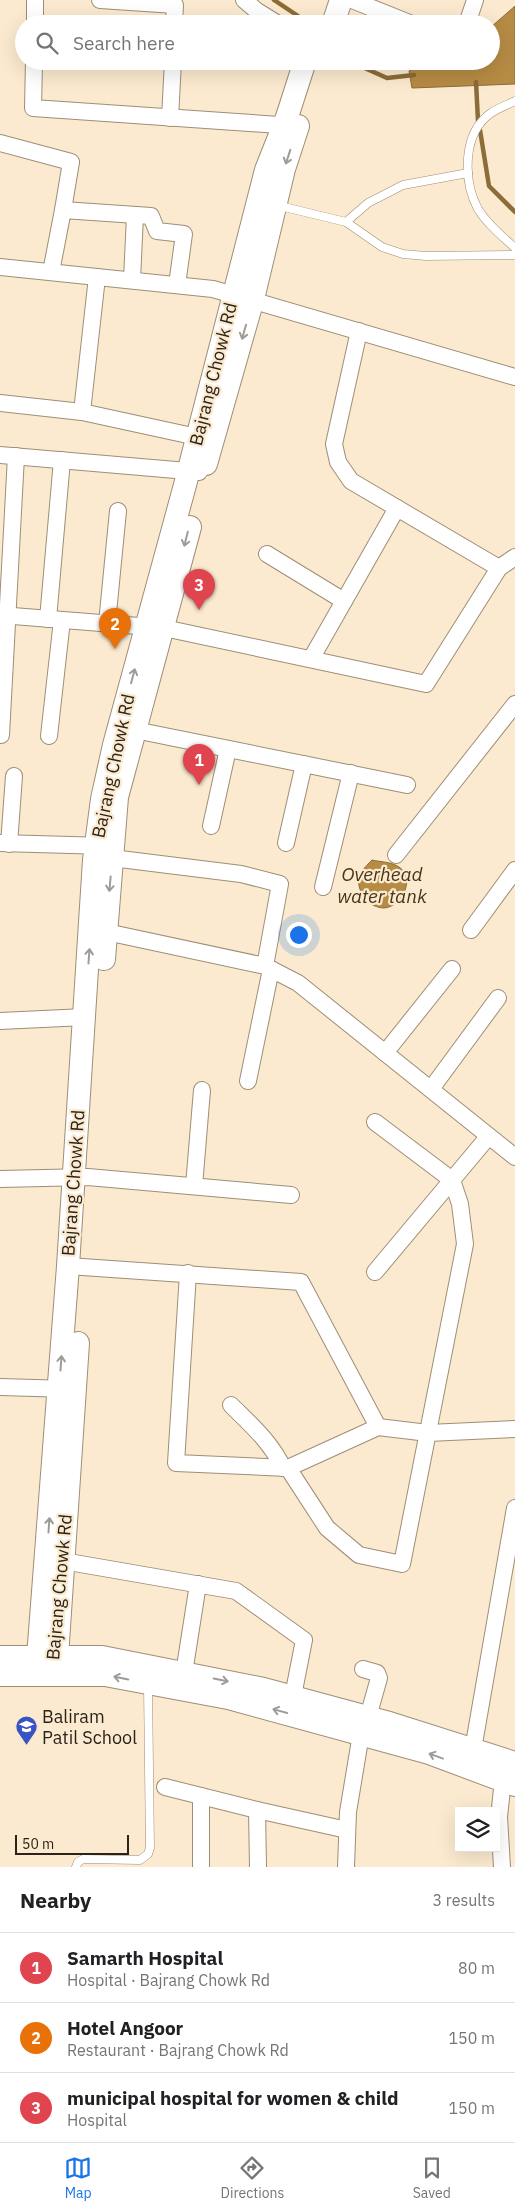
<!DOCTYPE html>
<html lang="en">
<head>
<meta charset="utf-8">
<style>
	body { margin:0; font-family:"IBM Plex Sans",sans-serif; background:#f2f2f2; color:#202124 }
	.controls { position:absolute; right:15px; bottom:15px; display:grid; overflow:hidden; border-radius:0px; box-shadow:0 5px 20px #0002 }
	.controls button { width:45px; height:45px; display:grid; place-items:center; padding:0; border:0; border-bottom:1px solid #e0e0e0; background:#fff; color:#202124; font:25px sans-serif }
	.scale { position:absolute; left:15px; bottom:12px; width:114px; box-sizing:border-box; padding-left:5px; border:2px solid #2a231a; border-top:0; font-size:14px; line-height:18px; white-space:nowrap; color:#2a231a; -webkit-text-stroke:4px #fbeacf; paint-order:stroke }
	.you { position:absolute; left:298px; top:934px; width:18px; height:18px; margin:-12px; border:4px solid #fff; border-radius:50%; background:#1a73e8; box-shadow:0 0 0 8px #1a73e833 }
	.badge { display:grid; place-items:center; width:32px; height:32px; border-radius:50%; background:#1a73e8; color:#fff; font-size:16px; font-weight:700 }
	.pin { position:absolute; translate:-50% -41px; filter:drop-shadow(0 1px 2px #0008) }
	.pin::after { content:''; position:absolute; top:26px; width:18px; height:15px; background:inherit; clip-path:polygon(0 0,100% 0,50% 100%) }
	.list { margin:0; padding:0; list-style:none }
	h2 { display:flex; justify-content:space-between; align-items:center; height:65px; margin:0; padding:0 20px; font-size:21px }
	h2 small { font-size:16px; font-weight:400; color:#757577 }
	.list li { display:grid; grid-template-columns:32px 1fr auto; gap:15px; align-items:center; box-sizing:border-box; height:70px; padding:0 20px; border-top:1px solid #e0e0e0 }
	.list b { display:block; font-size:19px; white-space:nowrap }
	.list p { margin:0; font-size:16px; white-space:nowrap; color:#757577 }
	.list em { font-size:16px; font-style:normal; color:#757577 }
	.icon { flex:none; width:28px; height:28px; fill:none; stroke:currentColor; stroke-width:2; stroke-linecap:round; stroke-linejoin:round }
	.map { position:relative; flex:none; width:515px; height:1867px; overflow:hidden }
	.search { position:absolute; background:#fff; box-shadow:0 5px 20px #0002; left:15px; right:15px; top:15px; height:55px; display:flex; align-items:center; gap:12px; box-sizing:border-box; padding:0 18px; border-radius:28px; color:#757577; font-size:19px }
	.sheet { height:275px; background:#fff }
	nav { display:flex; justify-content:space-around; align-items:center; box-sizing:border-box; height:70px; border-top:1px solid #e0e0e0; background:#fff; font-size:14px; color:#757577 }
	nav a { display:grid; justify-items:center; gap:2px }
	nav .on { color:#1a73e8 }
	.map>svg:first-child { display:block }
	.water { fill:#b68b44; stroke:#8c6c37 }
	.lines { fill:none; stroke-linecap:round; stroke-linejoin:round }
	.stream { stroke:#8c6c37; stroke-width:4.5 }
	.lane-casing { stroke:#9e8e76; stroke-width:9 }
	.street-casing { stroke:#9e8e76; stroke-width:18 }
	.secondary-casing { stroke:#9e8e76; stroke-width:24 }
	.lane { stroke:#fff; stroke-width:8 }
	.street { stroke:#fff; stroke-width:16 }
	.secondary { stroke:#fff; stroke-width:22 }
	.oneway { stroke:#9f9c98 }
	.labels { text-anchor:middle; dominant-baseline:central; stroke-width:4.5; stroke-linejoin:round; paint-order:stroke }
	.street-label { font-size:18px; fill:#2a231a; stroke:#fbeacf }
	.poi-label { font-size:18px; fill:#2a231a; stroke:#fbeacf; text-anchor:start }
	.water-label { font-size:19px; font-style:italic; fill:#483516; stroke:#fbeacf }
</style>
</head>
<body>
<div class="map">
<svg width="515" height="1867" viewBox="0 0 515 1867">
	<rect width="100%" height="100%" fill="#fbeacf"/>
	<g class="water">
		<polygon points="515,6 515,84 412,88 409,71 429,61 491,61 491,27"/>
		<path d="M 372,860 C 381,862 392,862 399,867 C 416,878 402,907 384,908 C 377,908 371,904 365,901 C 355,880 356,876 372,860 Z"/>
	</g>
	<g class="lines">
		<g class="stream">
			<polyline points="274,0 298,16"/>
			<polyline points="349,61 387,78 414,75"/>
			<polyline points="476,82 478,121"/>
			<polyline points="480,130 489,186 515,212"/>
		</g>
		<defs>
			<g id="lane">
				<path d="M 515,101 C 507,105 498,108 491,113 C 462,133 463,181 478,209 C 487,224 502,236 515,248"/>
				<polyline points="276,205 346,222 382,247 403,254 426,256 515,255"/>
				<polyline points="346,222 368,203 403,185 468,173"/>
				<polyline points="76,1867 78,1862 83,1859 140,1860 148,1854 150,1848 148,1686"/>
			</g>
			<g id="street">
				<polyline points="100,0 175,5 174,24"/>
				<polyline points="244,0 257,11 278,24"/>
				<polyline points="352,0 412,24"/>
				<polyline points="35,24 35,0"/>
				<polyline points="463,24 468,21 475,0"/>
				<polyline points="34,61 33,108 294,126"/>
				<polyline points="170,118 173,61"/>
				<polyline points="0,143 71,162 63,210"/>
				<polyline points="0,267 213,289 515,377"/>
				<polyline points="51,272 63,210 151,216 157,231 184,234 177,285"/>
				<polyline points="132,280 135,215"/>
				<polyline points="359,331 334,444 338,462 351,481 499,568"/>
				<polyline points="0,403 82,412 197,437"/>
				<polyline points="82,412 97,277"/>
				<polyline points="0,455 199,472"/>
				<polyline points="267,554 344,601"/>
				<polyline points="0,615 164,628 426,684 499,568 515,557"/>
				<polyline points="48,619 62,460"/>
				<polyline points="107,623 118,511"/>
				<polyline points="311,659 397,508"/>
				<polyline points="125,728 407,785"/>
				<polyline points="1,735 16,456"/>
				<polyline points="49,736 62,620"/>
				<polyline points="211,826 228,749"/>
				<polyline points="0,843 106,846"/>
				<polyline points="286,843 304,764"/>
				<polyline points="9,844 14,776"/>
				<polyline points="396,855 515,704"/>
				<polyline points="112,858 241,874 280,884 265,966"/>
				<polyline points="323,887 351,773"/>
				<polyline points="97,930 265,966 298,983 515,1157"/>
				<polyline points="471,930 515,870"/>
				<polyline points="0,1021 85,1017"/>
				<polyline points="385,1053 452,969"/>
				<polyline points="248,1081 271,969"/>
				<polyline points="431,1089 498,998"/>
				<polyline points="0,1179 88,1177 291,1195"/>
				<polyline points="194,1186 202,1090"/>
				<polyline points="68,1266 301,1282 378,1427"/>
				<polyline points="375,1272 452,1180 375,1122"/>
				<polyline points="188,1273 176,1463 288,1468 378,1427 428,1433 515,1429"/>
				<polyline points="0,1387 70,1389"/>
				<path d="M 231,1405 C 251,1425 271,1442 283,1468"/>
				<polyline points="288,1468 327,1528 359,1555 402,1564 465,1244 460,1204 452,1180 488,1137"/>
				<polyline points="63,1561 236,1591 304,1640 293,1696"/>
				<polyline points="363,1669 377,1673 379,1678 368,1717"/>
				<polyline points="184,1673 198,1584"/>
				<polyline points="471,1761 515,1508"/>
				<polyline points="165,1787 257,1810"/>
				<polyline points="201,1796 201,1867"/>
				<polyline points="258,1867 257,1810 347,1830"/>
				<polyline points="346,1867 348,1812 361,1734"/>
				<polyline points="502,1867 499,1817 504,1770"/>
			</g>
			<g id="secondary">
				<polyline points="333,24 341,0"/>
				<polyline points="206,464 253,299 284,169 298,126"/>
				<polyline points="104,959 117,797 190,527"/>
				<polyline points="0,1657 102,1657 264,1689 386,1722 515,1763"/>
				<polyline points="0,1675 105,1675 228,1698 429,1753 515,1785"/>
				<polyline points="49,1675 38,1657 68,1266 94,860 102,799 114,745 185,485 266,170 287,117 305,61"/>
				<polyline points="49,1675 57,1657 78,1343"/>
			</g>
		</defs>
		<use href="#lane" class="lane-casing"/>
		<use href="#street" class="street-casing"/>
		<use href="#secondary" class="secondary-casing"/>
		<use href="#lane" class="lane"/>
		<use href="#street" class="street"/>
		<use href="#secondary" class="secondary"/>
	</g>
	<defs><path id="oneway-shaft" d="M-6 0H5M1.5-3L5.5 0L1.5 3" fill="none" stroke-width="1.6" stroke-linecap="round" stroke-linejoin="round" transform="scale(1.25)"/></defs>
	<g class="oneway">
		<use href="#oneway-shaft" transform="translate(288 157) rotate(108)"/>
		<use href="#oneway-shaft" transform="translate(244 332) rotate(106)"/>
		<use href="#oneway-shaft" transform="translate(186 539) rotate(104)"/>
		<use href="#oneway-shaft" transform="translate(133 676) rotate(-75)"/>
		<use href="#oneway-shaft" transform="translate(110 884) rotate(95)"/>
		<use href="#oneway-shaft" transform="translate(89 956) rotate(-86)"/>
		<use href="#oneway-shaft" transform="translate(61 1363) rotate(-86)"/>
		<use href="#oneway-shaft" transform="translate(49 1525) rotate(-86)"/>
		<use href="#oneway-shaft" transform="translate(121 1678) rotate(-169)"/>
		<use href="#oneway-shaft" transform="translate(221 1680) rotate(11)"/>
		<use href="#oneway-shaft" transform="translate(280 1711) rotate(-165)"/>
		<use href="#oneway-shaft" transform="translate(436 1756) rotate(-160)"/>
	</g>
	<defs>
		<symbol id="school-pin" viewBox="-11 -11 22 30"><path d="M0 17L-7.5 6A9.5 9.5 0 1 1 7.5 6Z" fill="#3952c4" stroke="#fbeacf"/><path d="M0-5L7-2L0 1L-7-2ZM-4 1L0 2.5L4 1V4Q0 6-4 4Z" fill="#fff"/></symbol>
	</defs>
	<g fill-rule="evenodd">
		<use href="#school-pin" x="14" y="1714" width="25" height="34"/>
	</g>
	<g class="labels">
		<g class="street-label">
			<text transform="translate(213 374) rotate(-76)">Bajrang Chowk Rd</text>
			<text transform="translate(113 766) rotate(-78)">Bajrang Chowk Rd</text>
			<text transform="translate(73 1183) rotate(-86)">Bajrang Chowk Rd</text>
			<text transform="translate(59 1587) rotate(-85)">Bajrang Chowk Rd</text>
		</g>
		<g class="poi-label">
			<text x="42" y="1716">Baliram<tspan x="42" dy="21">Patil School</tspan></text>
		</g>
		<g class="water-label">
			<text x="382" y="874">Overhead<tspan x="382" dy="22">water tank</tspan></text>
		</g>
	</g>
</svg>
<div class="controls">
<button><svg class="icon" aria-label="layers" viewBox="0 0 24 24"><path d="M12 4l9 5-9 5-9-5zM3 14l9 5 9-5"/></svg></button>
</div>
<div class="scale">50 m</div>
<div class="you"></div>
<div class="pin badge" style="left:199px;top:785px;background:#e0444e">1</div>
<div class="pin badge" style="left:115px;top:649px;background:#e8710a">2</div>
<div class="pin badge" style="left:199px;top:610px;background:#e0444e">3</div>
<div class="search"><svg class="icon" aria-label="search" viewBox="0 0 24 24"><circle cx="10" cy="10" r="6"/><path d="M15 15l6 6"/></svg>Search here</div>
</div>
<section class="sheet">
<h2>Nearby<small>3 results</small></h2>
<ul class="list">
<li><span class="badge" style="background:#e0444e">1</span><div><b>Samarth Hospital</b><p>Hospital · Bajrang Chowk Rd</p></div><em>80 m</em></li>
<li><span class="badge" style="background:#e8710a">2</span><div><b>Hotel Angoor</b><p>Restaurant · Bajrang Chowk Rd</p></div><em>150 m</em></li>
<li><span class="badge" style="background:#e0444e">3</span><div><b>municipal hospital for women &amp; child</b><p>Hospital</p></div><em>150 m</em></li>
</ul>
</section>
<nav>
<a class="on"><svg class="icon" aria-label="map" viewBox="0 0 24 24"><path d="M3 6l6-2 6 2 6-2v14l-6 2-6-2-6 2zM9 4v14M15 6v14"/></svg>Map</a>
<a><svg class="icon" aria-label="directions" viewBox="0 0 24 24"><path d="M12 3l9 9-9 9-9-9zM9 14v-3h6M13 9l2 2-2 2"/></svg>Directions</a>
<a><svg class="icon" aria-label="saved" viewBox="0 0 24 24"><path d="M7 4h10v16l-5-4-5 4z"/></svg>Saved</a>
</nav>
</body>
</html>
